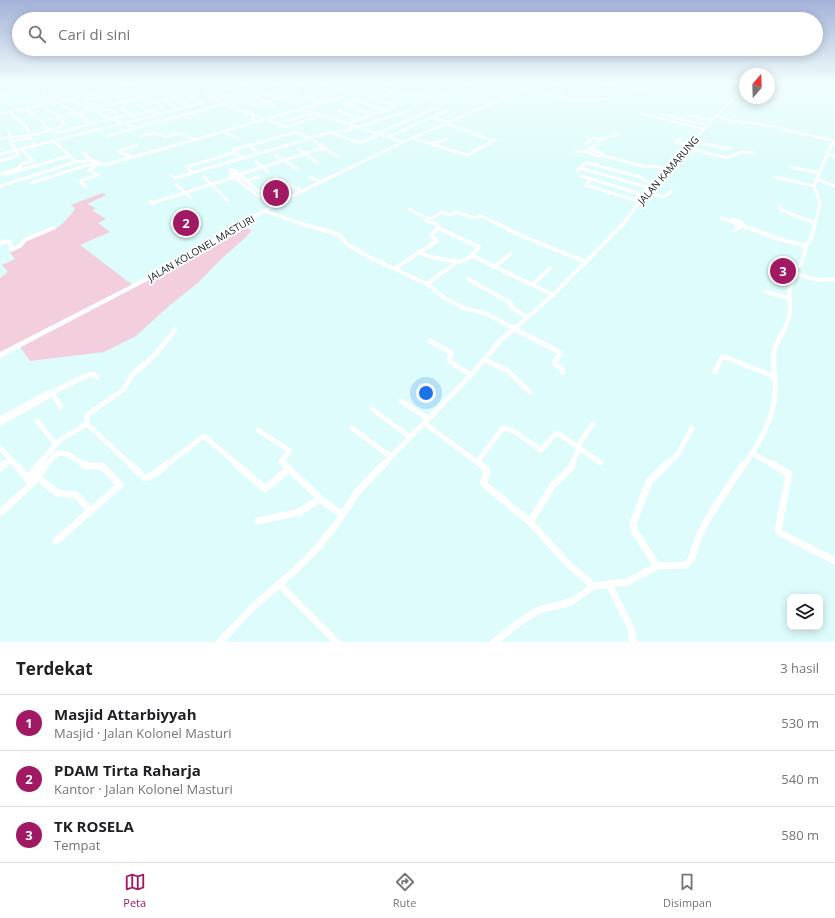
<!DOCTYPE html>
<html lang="id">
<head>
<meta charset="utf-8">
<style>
	body { margin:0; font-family:"Open Sans",sans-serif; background:#f2f2f2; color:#202124 }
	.controls { position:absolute; right:12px; bottom:12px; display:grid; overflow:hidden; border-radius:8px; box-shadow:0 2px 10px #0003 }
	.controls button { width:36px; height:36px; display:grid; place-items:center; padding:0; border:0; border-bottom:1px solid #e0e0e0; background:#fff; color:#202124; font:20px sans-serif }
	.compass { position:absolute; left:739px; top:68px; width:36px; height:36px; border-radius:50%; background:#fff; box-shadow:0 2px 10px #0003; rotate:19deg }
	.you { position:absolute; left:426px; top:393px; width:14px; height:14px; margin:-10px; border:3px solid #fff; border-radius:50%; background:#1a73e8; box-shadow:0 0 0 6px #1a73e833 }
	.badge { display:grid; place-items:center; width:26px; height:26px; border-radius:50%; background:#a11863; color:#fff; font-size:13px; font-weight:700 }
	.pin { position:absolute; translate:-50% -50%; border:2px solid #fff; box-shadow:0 1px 4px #0006 }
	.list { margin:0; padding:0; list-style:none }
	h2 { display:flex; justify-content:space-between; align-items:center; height:52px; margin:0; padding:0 16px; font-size:17px }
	h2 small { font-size:13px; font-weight:400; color:#757577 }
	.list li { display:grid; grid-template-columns:26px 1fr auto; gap:12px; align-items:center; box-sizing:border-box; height:56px; padding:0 16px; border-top:1px solid #e0e0e0 }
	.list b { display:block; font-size:15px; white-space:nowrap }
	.list p { margin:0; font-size:13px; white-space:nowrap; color:#757577 }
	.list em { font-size:13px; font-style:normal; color:#757577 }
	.icon { flex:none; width:22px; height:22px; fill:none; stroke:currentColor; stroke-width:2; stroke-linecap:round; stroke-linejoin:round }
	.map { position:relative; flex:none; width:835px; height:642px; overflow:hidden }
	.search { position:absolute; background:#fff; box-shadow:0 2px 10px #0003; left:12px; right:12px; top:12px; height:44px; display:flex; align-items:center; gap:10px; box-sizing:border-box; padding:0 14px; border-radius:22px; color:#757577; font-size:15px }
	.sheet { height:220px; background:#fff }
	nav { display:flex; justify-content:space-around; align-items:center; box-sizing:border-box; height:56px; border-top:1px solid #e0e0e0; background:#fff; font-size:11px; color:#757577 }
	nav a { display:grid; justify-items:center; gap:2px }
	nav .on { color:#a11863 }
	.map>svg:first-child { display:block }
	.green { fill:#f3cedc }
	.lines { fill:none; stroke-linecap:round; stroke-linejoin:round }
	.street-far4 { stroke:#fff; stroke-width:2.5 }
	.street-far3 { stroke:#fff; stroke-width:3 }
	.street-far2 { stroke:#fff; stroke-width:4 }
	.street-far1 { stroke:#fff; stroke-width:5 }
	.street { stroke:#fff; stroke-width:7 }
	.primary { fill:#fff; fill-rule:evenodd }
	.labels { text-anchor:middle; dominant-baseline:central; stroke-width:4; stroke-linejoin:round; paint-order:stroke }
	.far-street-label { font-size:10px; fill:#141f1f; stroke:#fff }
</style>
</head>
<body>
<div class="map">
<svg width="835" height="642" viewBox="0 0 835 642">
	<rect width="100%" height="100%" fill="#ddfcfb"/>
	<path class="green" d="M 102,193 L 106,195 L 87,204 L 95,208 L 93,211 L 106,219 L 98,223 L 110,232 L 80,245 L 135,287 L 239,226 L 252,230 L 246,237 L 220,260 L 199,282 L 170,305 L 136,336 L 104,352 L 30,361 L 18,344 L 0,353 L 0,278 L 8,272 L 2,265 L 15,259 L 9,251 C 24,241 39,235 55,229 C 61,226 71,215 75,209 L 71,205 Z"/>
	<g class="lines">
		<g class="street-far4">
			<polyline points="163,82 170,84"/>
			<polyline points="225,82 222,83 232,88"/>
			<polyline points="313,82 356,94"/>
			<polyline points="372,82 382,85"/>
			<polyline points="546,82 587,89 596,82 657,92"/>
			<polyline points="727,82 745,85"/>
			<polyline points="356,83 371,89"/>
			<path d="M 41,85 L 44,86 C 42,95 50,98 56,102"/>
			<polyline points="290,87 300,85 313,88 332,82"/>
			<polyline points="377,87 402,95 408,93 422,96 436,96 458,90 469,82"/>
			<polyline points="522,88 571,100 610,99"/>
			<polygon points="139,92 147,96 122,102 116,97"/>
			<polyline points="296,94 325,103"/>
			<polyline points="0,96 17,92"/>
			<polyline points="253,96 274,105"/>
			<polyline points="253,96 261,94 268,97"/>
			<polyline points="266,96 294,89"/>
			<polyline points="368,96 396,106"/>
			<polyline points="383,96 393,92"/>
			<polyline points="173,97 190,107"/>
			<polyline points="560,97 561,95 557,93 567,85"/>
			<polyline points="215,98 204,93 257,82"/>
			<polyline points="0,99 14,106 18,110"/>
			<polyline points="73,100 91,110 96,110"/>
			<polyline points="163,100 185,95 203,103"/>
			<polyline points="163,100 178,110"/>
			<polyline points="354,100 385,110"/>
			<polyline points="84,101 124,91 110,82"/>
			<polyline points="84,101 97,108 96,111 109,119"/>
			<polyline points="154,102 164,108"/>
			<polyline points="58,103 76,113"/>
			<polyline points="343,103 372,114"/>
			<polyline points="343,103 361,98"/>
			<polyline points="221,104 228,105 254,115 252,119 258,122"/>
			<polyline points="138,105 147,112"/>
			<polyline points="254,105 300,91"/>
			<polyline points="42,106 60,117"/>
			<polyline points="97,108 122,102"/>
			<polyline points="26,109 43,121 91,110"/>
			<polyline points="122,109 132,116 164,108"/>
			<polyline points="303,109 403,142"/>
			<polyline points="338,110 359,119"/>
			<polyline points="12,112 10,113 25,125"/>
			<polyline points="98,112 110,109"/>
			<polyline points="85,113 80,116 92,124"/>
			<polyline points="0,114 109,91 120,86 140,82"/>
			<polyline points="643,114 703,129"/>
			<polyline points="660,114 707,125"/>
			<polyline points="685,114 711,120"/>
			<polyline points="183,115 190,119"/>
			<polyline points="103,116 116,112"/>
			<polyline points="715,116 732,121 761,124 835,141"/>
			<polyline points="114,118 123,116"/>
			<polyline points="433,118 448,122"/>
			<polyline points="60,119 65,125"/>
			<polyline points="272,119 269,121 285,127 320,116"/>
			<polyline points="43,123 49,131"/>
			<polyline points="446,123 493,141 497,140 493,139"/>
			<polyline points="275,124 312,113"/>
			<polyline points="348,124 372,114 395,108 396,106"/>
			<polyline points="26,126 30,135"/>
			<polyline points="357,127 409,111"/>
			<polyline points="8,130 11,138"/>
			<polyline points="224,132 238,138"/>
			<polyline points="55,133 112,119 138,128 219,105 220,103 215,100 216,98 281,82"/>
			<polyline points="334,134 360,143 379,135"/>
			<polyline points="376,134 436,108"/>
			<polyline points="107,136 136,128"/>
			<polyline points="140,136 156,133 165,137 179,133 195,139"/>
			<polyline points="388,137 447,111"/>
			<polyline points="412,138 431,144"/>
			<polyline points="680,138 676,142 684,144"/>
			<polyline points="0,139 38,134 62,126"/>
			<polyline points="54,141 57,144"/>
			<polyline points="314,141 319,144"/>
			<polyline points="694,141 706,144"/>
			<polyline points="11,144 10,142 31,138 35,144"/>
			<polyline points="41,144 203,103"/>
			<polyline points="180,144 393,82"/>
			<polyline points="255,144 296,132 309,138"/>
			<polyline points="291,144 331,132 345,131 355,127"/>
			<polyline points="433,144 447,139"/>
			<polyline points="488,144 493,141"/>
			<polyline points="586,144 593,138 602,139"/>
			<polyline points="596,144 602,139 620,133"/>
			<polyline points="690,144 739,92 745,91"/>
			<polyline points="833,144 835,142"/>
		</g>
		<g class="street-far3">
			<polyline points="34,143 36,145"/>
			<polyline points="56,143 76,162 91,160 102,164 108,164 183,143"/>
			<polyline points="317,143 327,148 323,150 322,148"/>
			<polyline points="428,143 467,155 490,143"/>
			<polyline points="597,143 590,149 602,153 601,155 646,167 654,166 667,170"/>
			<polyline points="680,143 689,145"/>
			<polyline points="702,143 723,148 731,148"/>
			<polyline points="432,144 436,143"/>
			<polyline points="249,145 258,153"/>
			<polyline points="584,145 587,143"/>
			<polyline points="687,148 727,158 741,152 754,153"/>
			<polyline points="298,149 318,163"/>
			<polyline points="326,149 338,156"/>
			<polyline points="576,151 586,152 590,149"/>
			<polyline points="119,152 120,150 136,146"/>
			<polyline points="119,152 132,157"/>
			<polyline points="586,152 599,156"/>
			<polyline points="83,153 91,160"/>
			<polyline points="0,154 45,143"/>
			<polyline points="827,154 835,156"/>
			<polyline points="276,155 297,169"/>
			<polyline points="242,158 233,150 258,143"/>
			<polyline points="0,161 19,155 11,143"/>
			<polyline points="256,162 268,172"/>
			<polyline points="96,165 89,170 99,176"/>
			<polyline points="791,167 819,173"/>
			<polyline points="580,168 647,187"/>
			<polyline points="577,171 585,163 588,163 640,177 650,183 645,190 648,191"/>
			<polyline points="192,173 187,167 236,152"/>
			<polyline points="0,174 20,168 21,164 33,161 21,149"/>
			<polygon points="233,174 243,175 239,178 232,178 230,176"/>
			<polyline points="233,174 230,170 234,170 238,173"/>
			<polyline points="241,174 322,148"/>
			<polyline points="5,175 69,156"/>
			<polyline points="171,175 175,178 294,143"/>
			<polyline points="581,176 638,193 639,194 634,200"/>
			<polyline points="204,177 228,201"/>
			<polyline points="241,177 261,193 280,202"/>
			<polyline points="275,177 302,191"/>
			<polyline points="310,177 321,182"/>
			<polyline points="775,177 814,186"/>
			<polyline points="236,179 257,195 276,204"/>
			<polyline points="591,179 586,185 637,201"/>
			<polyline points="816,179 835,186"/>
			<polyline points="247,181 258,177"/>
			<polyline points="31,183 97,162"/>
			<polyline points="176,184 191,198"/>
			<polyline points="0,186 76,162"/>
			<polyline points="86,187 80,181 97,175"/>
			<polyline points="648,192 663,197 672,191"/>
			<polyline points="150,201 150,203 152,203 232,178"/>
			<polyline points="780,206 781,210 815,223"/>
			<polyline points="409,209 426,218 426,221 436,224"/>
			<polyline points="264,211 302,224"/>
			<polyline points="427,218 433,218 441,212 451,215 456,212 475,218 481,216 498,224"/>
			<polyline points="721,218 738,224"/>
			<polyline points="732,219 741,222 742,224"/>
			<polyline points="623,224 647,192 691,143"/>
			<polyline points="815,224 820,204 814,186 831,145 834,143"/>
		</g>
		<g class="street-far2">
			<polyline points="299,223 338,234 347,244 367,256 427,284 445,298 466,309 485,313 515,329"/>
			<polyline points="496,223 522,236 586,262"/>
			<polyline points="735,223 776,238 806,246"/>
			<polyline points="741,223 742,226"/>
			<polyline points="815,223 811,239 806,246 802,263 795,269 797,274 817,280 835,279"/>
			<polyline points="438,228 479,247 472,255"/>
			<polyline points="735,230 742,226"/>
			<polyline points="0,243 7,241 10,242 11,250 20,246 25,240 53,228"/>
			<polyline points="419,252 430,257 459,262 473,256 553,295"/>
			<polyline points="494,267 510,254"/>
			<polyline points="394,269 437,241 431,235 438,228 438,225 433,223"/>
			<polyline points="468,279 511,303 510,307 527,317"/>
			<polyline points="427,284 457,262"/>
			<polyline points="532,285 550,268"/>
			<polyline points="764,291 790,299"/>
			<polyline points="514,329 553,295 624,223"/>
			<path d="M 784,329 C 795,309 787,306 790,288 C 791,284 795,278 797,274"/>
		</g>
		<g class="street-far1">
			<polyline points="513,328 559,352 560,354 554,363 562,369 562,372"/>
			<polyline points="430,341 452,353 449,361 471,375"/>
			<polyline points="485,360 508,371 530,392"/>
			<polyline points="715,372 722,357 725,357 775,377"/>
			<polyline points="51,393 87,375 94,374 97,377"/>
			<polyline points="52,393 61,407"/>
			<polyline points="401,401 428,419"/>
			<polyline points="372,409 410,437"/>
			<polyline points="0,419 46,394 51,393 47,397 0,423"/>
			<polyline points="37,421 55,443"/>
			<polyline points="424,423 481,465"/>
			<polyline points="352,428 391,457"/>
			<polyline points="258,430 290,451 281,461 285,465"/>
			<polyline points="0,448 16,465"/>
			<polyline points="752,453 773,465"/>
			<polyline points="477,462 503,428 514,431 541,450 555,434 559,434 601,463"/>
			<polyline points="4,465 11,460"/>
			<polyline points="38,465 60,440 87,424"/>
			<polyline points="46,465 57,453 67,454 85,465"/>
			<polyline points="131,465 87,424 87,415 124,389 133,374 153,357 175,330"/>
			<polyline points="166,465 204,436 238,465"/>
			<polyline points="383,465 471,375 500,341 515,328"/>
			<polyline points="572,465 582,439 593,424"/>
			<polyline points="666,465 678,454 692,428"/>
			<path d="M 744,465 C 758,445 772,422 775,396 C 777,382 772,367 774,353 C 775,344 781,336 785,328"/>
		</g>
		<g class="street">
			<polyline points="15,464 30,481"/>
			<polyline points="130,464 145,478 153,475 167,464"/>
			<polyline points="236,464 265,489 289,469"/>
			<polyline points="284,464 324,502 342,514"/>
			<polyline points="480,464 485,468 487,473 483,482 486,486 530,522 569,565 594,586"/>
			<polyline points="772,464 789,474 778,530 780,533 835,561"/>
			<polyline points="0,468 5,464"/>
			<polyline points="28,480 39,464"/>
			<polyline points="41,480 57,493 76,495 91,511"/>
			<polyline points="0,513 32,484 47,464"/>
			<polyline points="258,521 299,512 320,499"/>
			<polyline points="530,522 553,485 571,468 572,464"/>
			<polyline points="56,541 120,485 102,466 86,466 83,464"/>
			<polyline points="657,566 635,532 633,523 649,482 667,464"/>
			<polyline points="279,584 337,642"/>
			<polyline points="609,584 633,633 631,636 635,642"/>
			<polyline points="220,642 252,608 294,571 319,546 337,523 358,491 384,464"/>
			<path d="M 494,642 L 524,619 L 539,610 L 571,602 L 594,586 L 627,582 L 657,566 L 686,565 C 697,554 694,544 701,532 C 713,508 729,486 744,464"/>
		</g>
		<polygon class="primary" points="531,82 535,82 496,103 404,143 294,197 244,224 172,268 0,358 0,352 168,266 240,222 290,195 402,141 494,101"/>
	</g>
	<linearGradient id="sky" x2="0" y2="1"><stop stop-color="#a3b1d8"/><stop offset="0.48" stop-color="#f0fefd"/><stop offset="1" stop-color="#f0fefd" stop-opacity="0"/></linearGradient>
	<rect width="835" height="171" fill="url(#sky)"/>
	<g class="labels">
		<g class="far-street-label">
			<text transform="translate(668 170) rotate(-49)">JALAN KAMARUNG</text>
			<text transform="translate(201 248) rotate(-30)">JALAN KOLONEL MASTURI</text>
		</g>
	</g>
</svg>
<div class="controls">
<button><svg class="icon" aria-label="layers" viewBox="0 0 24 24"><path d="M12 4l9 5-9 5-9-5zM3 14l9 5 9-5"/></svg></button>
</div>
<svg class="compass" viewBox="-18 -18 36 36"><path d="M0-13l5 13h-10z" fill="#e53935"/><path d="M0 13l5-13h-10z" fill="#757577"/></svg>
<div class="you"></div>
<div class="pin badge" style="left:276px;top:193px">1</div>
<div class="pin badge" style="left:186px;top:223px">2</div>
<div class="pin badge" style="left:783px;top:271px">3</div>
<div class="search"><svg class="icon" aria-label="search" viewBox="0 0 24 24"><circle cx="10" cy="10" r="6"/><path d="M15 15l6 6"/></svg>Cari di sini</div>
</div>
<section class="sheet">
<h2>Terdekat<small>3 hasil</small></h2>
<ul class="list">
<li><span class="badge">1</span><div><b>Masjid Attarbiyyah</b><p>Masjid · Jalan Kolonel Masturi</p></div><em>530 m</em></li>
<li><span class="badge">2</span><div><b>PDAM Tirta Raharja</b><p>Kantor · Jalan Kolonel Masturi</p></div><em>540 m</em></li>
<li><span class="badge">3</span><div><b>TK ROSELA</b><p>Tempat</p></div><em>580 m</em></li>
</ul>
</section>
<nav>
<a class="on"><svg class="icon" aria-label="map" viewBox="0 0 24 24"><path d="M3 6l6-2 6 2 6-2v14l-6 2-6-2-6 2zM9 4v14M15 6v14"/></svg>Peta</a>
<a><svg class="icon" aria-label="directions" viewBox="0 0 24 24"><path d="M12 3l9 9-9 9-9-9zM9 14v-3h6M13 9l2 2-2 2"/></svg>Rute</a>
<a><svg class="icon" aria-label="saved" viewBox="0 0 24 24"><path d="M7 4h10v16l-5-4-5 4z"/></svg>Disimpan</a>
</nav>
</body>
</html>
